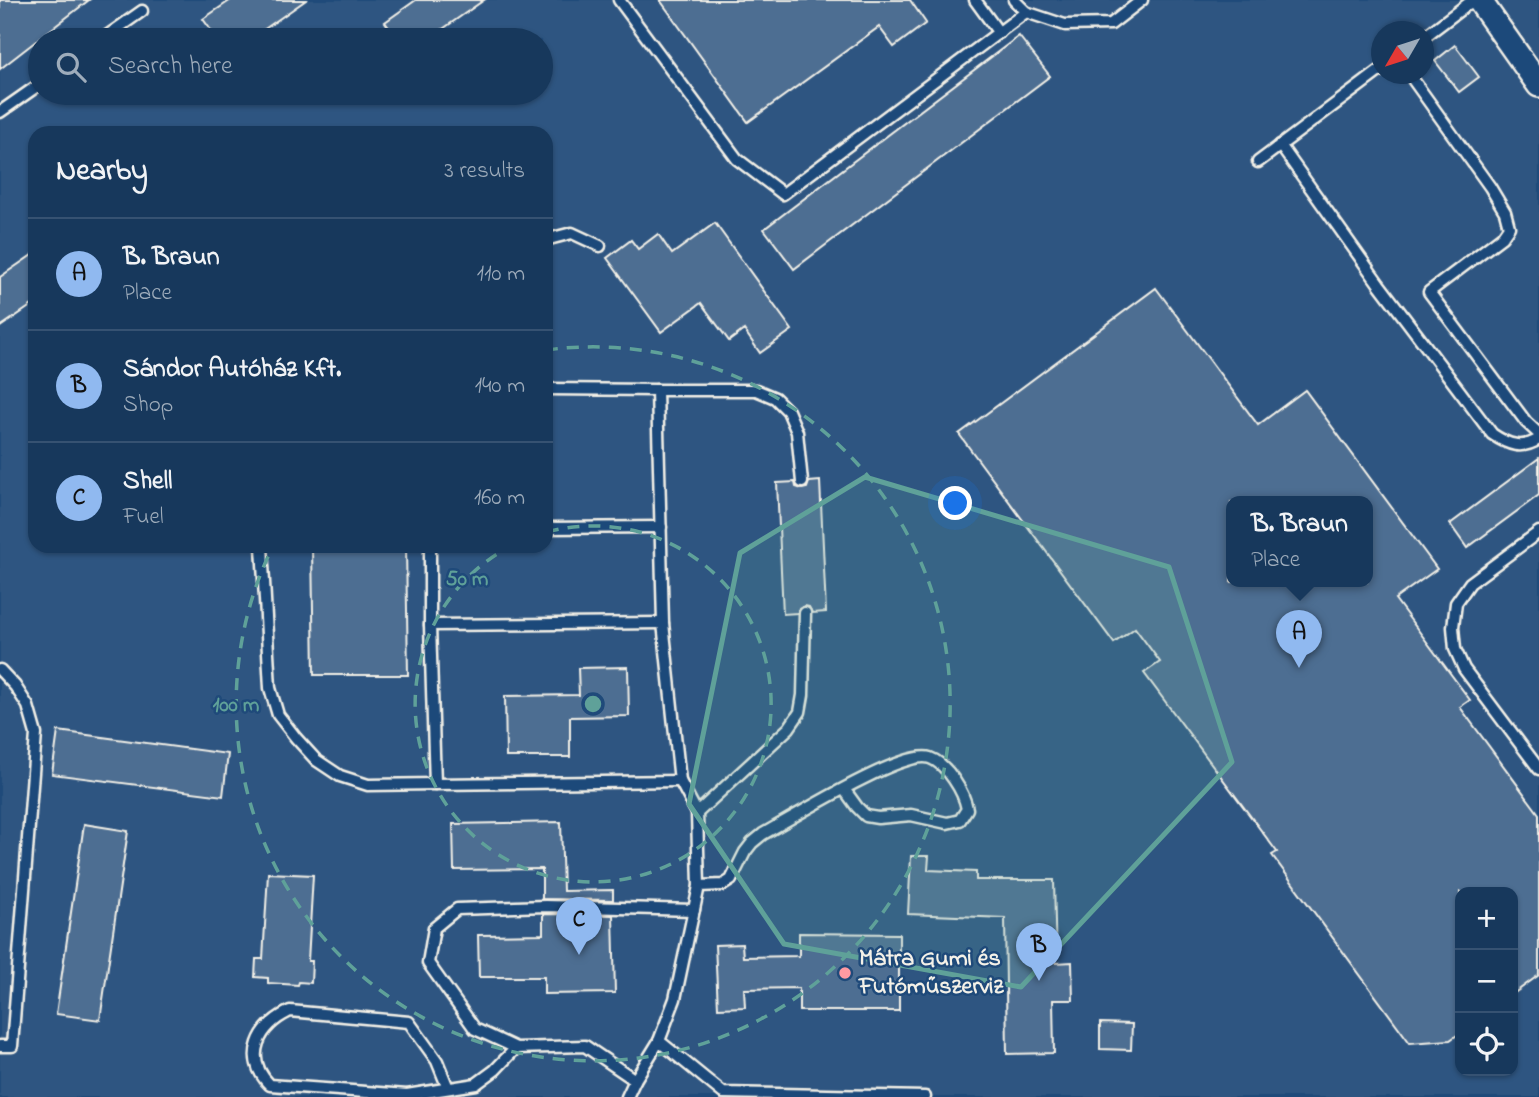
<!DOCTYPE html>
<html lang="en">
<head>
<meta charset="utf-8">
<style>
	body { margin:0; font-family:"Indie Flower",sans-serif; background:#244365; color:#f1f3f6 }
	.controls { position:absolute; right:21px; bottom:21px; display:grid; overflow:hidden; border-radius:14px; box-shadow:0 2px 5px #0004 }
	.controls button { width:63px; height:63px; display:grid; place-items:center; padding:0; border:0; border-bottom:2px solid #365272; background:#17385c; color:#f1f3f6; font:35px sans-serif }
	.compass { position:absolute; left:1371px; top:21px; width:63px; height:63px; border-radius:50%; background:#17385c; box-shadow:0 2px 5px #0004; rotate:231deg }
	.you { position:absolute; left:956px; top:504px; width:24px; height:24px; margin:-18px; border:5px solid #fff; border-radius:50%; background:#1a73e8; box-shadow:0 0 0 10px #1a73e833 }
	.badge { display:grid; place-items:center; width:46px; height:46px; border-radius:50%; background:#90b9f0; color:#111; font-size:23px; font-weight:700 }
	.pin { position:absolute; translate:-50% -58px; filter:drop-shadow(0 2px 4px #0008) }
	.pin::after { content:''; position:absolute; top:37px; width:24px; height:21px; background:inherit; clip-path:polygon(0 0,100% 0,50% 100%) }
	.popup { position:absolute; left:1226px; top:496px; width:147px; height:91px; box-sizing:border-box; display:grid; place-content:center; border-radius:14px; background:#17385c; filter:drop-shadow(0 2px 5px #0005); font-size:23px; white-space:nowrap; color:#9eacbb }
	.popup b { font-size:26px; color:#f1f3f6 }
	.popup::after { content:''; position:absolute; left:50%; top:100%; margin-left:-14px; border:14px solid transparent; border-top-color:#17385c }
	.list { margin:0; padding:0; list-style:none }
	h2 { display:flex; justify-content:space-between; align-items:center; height:91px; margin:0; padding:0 28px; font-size:30px }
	h2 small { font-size:23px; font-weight:400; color:#9eacbb }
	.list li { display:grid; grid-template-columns:46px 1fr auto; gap:21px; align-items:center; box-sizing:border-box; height:112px; padding:0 28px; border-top:2px solid #365272 }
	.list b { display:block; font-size:26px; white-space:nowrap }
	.list p { margin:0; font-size:23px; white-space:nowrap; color:#9eacbb }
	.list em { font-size:23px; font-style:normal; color:#9eacbb }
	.icon { flex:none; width:38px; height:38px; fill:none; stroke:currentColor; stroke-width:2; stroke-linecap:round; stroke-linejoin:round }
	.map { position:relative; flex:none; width:1539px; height:1097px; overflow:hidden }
	.search { position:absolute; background:#17385c; box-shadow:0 2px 5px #0004; left:28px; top:28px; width:525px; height:77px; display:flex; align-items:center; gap:18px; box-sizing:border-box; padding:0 24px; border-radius:38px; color:#9eacbb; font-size:26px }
	.panel { position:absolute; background:#17385c; box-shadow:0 2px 5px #0004; left:28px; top:126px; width:525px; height:427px; border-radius:21px }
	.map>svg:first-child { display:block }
	.built { fill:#2d5581; fill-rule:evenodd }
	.building { fill:#4d6e92; stroke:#f4f1e8; stroke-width:2; fill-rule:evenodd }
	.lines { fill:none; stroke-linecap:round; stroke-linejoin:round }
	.service-casing { stroke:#f4f1e8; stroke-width:15 }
	.tertiary-casing { stroke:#f4f1e8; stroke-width:28 }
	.service { stroke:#1f4a7a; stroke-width:10 }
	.tertiary { stroke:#1f4a7a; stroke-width:23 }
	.marked { fill:#5fa199; fill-opacity:0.2; stroke:#5fa199; stroke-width:5; stroke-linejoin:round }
	.ring { fill:none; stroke:#5fa199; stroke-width:3.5; stroke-dasharray:12 9 }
	.poi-dot { fill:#ff9aa2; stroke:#1f4a7a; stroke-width:2.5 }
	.labels { text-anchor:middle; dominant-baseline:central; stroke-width:5; stroke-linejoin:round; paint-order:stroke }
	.poi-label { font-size:24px; font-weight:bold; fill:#f4f1e8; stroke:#1f4a7a; text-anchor:start }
	.centre { fill:#5fa199; stroke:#1f4a7a; stroke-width:3.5 }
	.ring-label { font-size:21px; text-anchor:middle; font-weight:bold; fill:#5fa199; stroke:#1f4a7a; stroke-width:5; stroke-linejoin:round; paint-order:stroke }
</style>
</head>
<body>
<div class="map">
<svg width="1539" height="1097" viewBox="0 0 1539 1097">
	<rect width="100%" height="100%" fill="#1f4a7a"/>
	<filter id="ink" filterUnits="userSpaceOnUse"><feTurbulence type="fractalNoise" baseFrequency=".0143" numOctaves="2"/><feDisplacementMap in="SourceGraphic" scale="14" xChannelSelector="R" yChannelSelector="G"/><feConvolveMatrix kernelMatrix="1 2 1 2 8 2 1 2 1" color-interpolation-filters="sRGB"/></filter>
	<g filter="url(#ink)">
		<path class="built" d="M 0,0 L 1539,0 L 1539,1097 L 0,1097 ZM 1382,32 L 1424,32 L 1424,74 L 1382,74 ZM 40,40 L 541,40 L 541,93 L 40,93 ZM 35,133 L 546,133 L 546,546 L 35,546 ZM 1231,502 L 1367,502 L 1367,582 L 1231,582 ZM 1460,892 L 1513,892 L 1513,1071 L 1460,1071 Z"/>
		<g class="building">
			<polygon points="0,0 89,0 0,69"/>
			<polygon points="231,0 306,0 249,40 218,40 203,19"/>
			<polygon points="416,0 484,0 427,40 398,40 385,22"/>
			<polygon points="660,0 910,0 926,23 894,47 879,27 748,122"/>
			<polygon points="1019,36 1050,76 794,269 764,229"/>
			<polygon points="1455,45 1479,77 1459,92 1435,61"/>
			<polygon points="715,223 792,330 760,353 744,330 729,341 701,303 661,332 607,258 631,240 638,249 658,234 672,254"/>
			<polygon points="35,253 35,303 0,327 0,277"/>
			<path d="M 1156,288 L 1258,425 L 1305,390 L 1437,569 L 1395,599 L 1470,700 L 1460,707 L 1539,814 L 1539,975 L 1513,994 L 1513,892 L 1460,892 L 1460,1033 L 1450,1040 L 1410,1043 L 1272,855 L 1277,852 L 1144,673 L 1160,662 L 1135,628 L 1114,643 L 959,434 ZM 1231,502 L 1367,502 L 1367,582 L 1231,582 Z"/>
			<polygon points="1539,458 1539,495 1467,548 1450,524"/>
			<polygon points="820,481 826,612 812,613 809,607 804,606 799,609 798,613 783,614 777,483 795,482 796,487 802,489 807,488 809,482"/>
			<polygon points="312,546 406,546 408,675 314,675"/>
			<polygon points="628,667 629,716 570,717 570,757 506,757 505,696 579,695 578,668"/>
			<polygon points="58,731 228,754 223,796 52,774"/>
			<polygon points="561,822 563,891 613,890 613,900 542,899 542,869 454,870 453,824"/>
			<polygon points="84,824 128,831 100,1020 56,1014"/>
			<polygon points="911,856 929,856 928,870 976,872 976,880 1054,880 1056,963 1072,962 1073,1000 1053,1000 1054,1053 1007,1054 1005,918 908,914"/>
			<polygon points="268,873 313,875 308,961 312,961 311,983 299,982 298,985 268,983 268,978 255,977 256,959 263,959"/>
			<polygon points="543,914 613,915 615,993 544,994 544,977 479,977 478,935 543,934"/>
			<polygon points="799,933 899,934 899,1011 799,1011 799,988 744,989 745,1007 718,1008 715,945 742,944 743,957 799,956"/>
			<polygon points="1100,1023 1132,1024 1131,1050 1100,1049"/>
		</g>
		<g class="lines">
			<defs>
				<g id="service">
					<polyline points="619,0 737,159 783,194 1026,12"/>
					<polyline points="975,0 999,33"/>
					<polyline points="1014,0 1026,12 1065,25 1111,24 1142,0"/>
					<polyline points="1424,37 1473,0"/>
					<polyline points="101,40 142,11"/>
					<polyline points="1409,74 1490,187 1505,212 1509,227 1502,237 1429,292 1526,422 1539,434"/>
					<polyline points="0,112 40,84"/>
					<path d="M 1280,145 L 1379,284 L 1492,434 C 1508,445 1522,450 1539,439"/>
					<polyline points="1258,162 1382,69"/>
					<polyline points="546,242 549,239 572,233 600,246"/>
					<polyline points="546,389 657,390 663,623 680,781 697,813 699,886 675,999 659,1041 635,1080 627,1097"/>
					<polyline points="657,390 756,390 775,398 788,411 797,432 802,482"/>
					<polyline points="546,528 661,527"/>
					<polyline points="1539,532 1470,583 1456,603 1453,627 1455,649 1464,669 1539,769"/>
					<polyline points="262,546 270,688 278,715 296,738 316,760 340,776 368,785 435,784"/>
					<polyline points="430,546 430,625 435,784 680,781"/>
					<polyline points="430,625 663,623"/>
					<polyline points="0,670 15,686 28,706 36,734 12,1046 0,1046"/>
					<polyline points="697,813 789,728 800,712 803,695 805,613"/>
					<path d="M 699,886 L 723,885 L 731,880 L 745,852 L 752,843 L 763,834 C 792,818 903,749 930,758 C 947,764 964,792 967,809 L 960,820 L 947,823 L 911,815 L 878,818 L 866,816 L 857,807 L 844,789"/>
					<polyline points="659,1041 723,1093 925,1097"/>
					<polyline points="635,1080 585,1046 516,1048 475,1029 428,963 434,928 457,909 546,906 694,910"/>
					<path d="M 448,1088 L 437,1061 L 409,1022 L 290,1011 C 259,1026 242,1057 270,1085 L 407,1095 L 476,1084 L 495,1070 L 516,1048"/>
				</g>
				<polyline id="tertiary" points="1479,0 1539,85"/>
			</defs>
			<use href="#service" class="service-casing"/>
			<use href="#tertiary" class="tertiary-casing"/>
			<use href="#service" class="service"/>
			<use href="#tertiary" class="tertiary"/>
		</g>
	</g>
	<path class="marked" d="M 865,477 L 1169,567 L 1232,762 L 1021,987 L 784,944 L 689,804 L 740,553 Z"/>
	<g class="ring">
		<path d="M547 532A178 178 0 1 1 511 546"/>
		<path d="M546 350A357 357 0 1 1 272 548"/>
	</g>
	<circle class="poi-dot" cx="845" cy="973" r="7"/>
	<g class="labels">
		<g class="poi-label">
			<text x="859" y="959">Mátra Gumi és<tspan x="859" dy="28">Futóműszerviz</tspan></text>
		</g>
	</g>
	<circle cx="593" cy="704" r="10" class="centre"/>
	<g class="ring-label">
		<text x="467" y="585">50 m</text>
		<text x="236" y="711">100 m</text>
	</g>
</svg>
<div class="controls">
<button>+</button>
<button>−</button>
<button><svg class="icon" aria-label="locate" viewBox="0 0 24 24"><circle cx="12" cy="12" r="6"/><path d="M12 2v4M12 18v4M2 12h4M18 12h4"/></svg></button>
</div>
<svg class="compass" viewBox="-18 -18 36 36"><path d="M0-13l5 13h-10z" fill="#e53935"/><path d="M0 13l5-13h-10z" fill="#9eacbb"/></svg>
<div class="you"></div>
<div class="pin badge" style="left:1299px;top:668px">A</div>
<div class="popup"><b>B. Braun</b>Place</div>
<div class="pin badge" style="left:1039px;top:981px">B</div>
<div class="pin badge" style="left:579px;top:955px">C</div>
<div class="search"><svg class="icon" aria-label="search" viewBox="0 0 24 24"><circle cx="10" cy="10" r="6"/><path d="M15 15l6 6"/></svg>Search here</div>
<section class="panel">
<h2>Nearby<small>3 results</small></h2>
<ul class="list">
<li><span class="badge">A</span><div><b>B. Braun</b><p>Place</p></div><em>110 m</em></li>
<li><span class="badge">B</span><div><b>Sándor Autóház Kft.</b><p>Shop</p></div><em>140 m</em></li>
<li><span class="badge">C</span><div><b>Shell</b><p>Fuel</p></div><em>160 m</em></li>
</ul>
</section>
</div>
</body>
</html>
